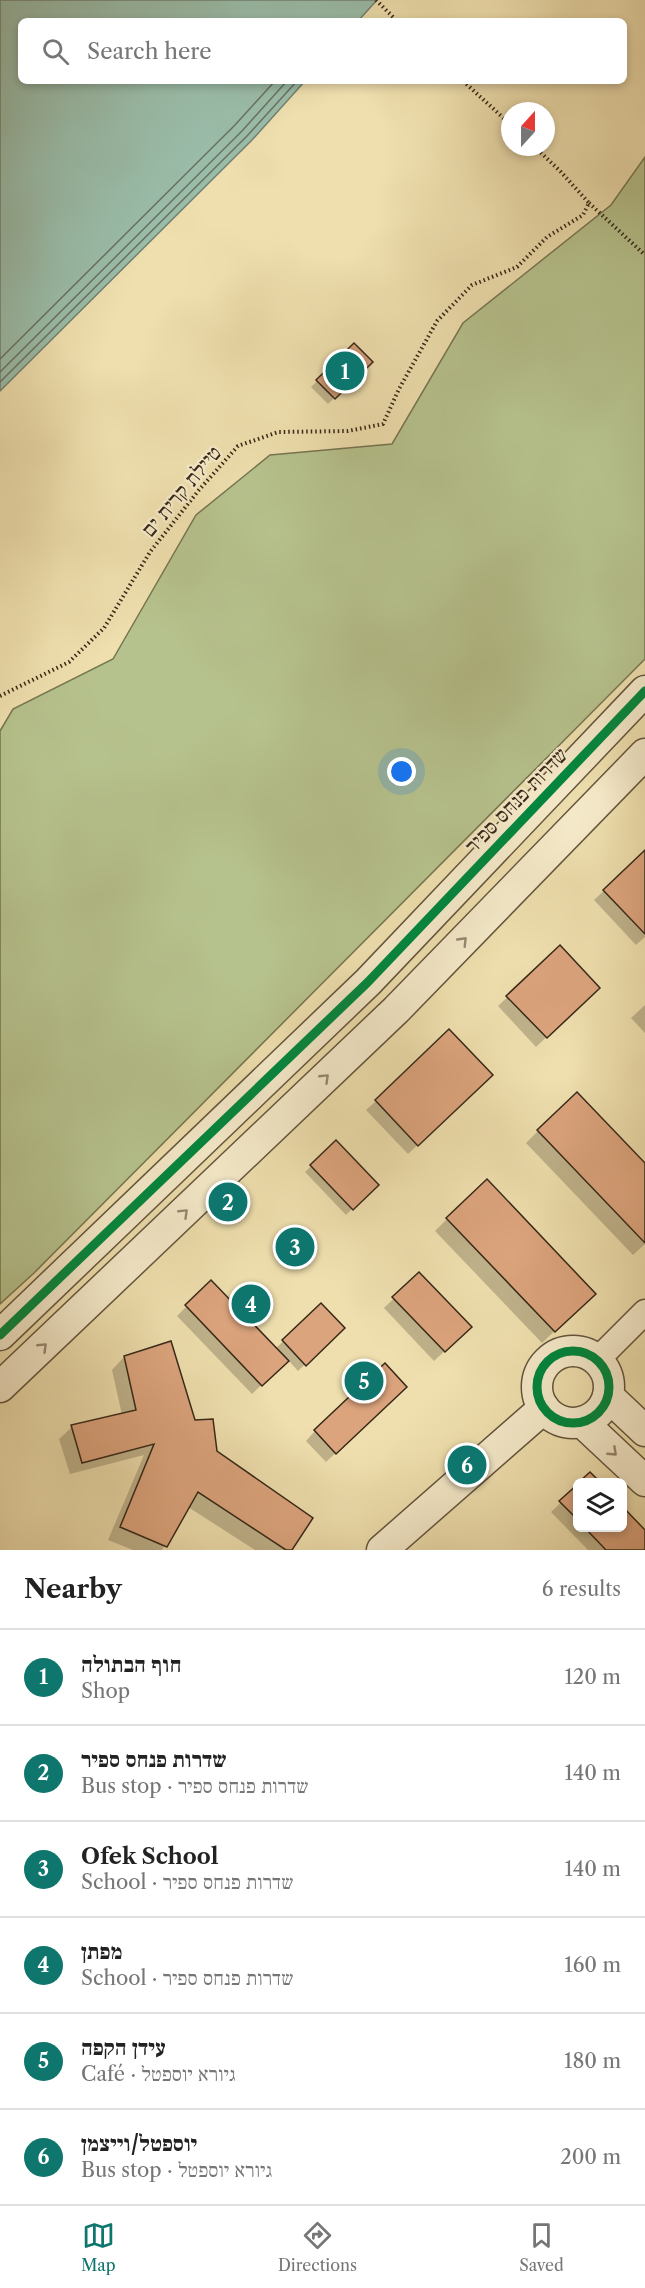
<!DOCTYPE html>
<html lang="en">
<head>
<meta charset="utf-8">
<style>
	body { margin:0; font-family:"Libre Caslon Text","Frank Ruhl Libre",serif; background:#f2f2f2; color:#222 }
	.controls { position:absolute; right:18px; bottom:18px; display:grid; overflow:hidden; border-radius:9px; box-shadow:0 3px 9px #0003 }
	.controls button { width:54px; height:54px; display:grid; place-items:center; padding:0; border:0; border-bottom:2px solid #e0e0e0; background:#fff; color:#222; font:30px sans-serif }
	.compass { position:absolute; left:501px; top:102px; width:54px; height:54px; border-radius:50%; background:#fff; box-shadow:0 3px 9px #0003; rotate:21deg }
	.you { position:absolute; left:402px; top:772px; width:21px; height:21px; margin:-15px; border:4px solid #fff; border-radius:50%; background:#1a73e8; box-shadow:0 0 0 9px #1a73e833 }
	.badge { display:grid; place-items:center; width:39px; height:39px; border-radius:50%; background:#0f766e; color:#fff; font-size:20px; font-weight:700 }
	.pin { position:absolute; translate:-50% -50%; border:3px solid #fff; box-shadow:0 2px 6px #0006 }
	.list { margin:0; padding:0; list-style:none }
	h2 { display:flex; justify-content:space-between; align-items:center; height:78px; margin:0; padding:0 24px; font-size:26px }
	h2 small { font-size:20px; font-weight:400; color:#767676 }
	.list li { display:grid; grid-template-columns:39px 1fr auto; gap:18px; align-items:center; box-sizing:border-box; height:96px; padding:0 24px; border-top:2px solid #e0e0e0 }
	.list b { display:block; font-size:22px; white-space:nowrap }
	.list p { margin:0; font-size:20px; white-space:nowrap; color:#767676 }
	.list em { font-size:20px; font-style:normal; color:#767676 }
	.icon { flex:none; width:33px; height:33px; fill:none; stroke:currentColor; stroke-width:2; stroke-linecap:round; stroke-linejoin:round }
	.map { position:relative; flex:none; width:645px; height:1550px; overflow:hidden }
	.search { position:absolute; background:#fff; box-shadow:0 3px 9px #0003; left:18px; right:18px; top:18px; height:66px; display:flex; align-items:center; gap:15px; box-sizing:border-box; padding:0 21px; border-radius:9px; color:#767676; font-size:22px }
	.sheet { height:654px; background:#fff }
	nav { display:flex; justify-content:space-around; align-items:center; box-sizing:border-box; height:84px; border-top:2px solid #e0e0e0; background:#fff; font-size:16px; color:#767676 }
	nav a { display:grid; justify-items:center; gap:3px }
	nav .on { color:#0f766e }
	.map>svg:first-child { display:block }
	.green { fill:#b6c28d; stroke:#767552; stroke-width:1.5 }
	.water { fill:#9abdaa; stroke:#728170; stroke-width:1.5 }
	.shadow { fill:#0003 }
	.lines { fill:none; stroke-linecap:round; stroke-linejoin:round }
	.shore { stroke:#687261; stroke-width:1.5 }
	.building { fill:#dca47d; stroke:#362818; stroke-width:1.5 }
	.minor-casing { stroke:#64563e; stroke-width:27 }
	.tertiary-casing { stroke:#64563e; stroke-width:33 }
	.path { stroke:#362818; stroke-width:4; stroke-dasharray:1.5 3; stroke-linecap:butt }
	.minor { stroke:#f5eaca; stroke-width:24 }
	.tertiary { stroke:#f5eaca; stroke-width:30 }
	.cycleway-casing { stroke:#f5eaca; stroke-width:13 }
	.cycleway { stroke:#00873e; stroke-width:9 }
	.oneway { stroke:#968971 }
	.labels { text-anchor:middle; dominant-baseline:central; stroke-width:4.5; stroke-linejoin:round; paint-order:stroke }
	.street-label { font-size:21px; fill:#362818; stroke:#f5eaca }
</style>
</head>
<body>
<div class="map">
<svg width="645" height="1550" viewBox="0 0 645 1550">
	<rect width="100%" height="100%" fill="#efdfae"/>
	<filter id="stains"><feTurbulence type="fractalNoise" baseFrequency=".00333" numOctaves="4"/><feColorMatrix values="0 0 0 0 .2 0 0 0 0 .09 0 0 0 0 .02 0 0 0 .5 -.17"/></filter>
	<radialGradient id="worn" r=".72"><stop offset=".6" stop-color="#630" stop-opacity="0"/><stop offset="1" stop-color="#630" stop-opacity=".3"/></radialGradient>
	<polygon class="green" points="645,157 645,659 34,1273 0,1304 0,731 13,709 113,659 196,515 270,455 392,444 463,323 611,205"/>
	<polygon class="water" points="0,0 377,0 358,21 21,21 21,81 305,81 252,140 0,391"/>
	<g class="shadow">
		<polygon points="354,345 371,362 328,404 311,387"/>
		<polygon points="645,852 645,937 636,945 594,900"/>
		<polygon points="560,947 598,988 536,1047 498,1006"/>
		<polygon points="645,1005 645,1033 631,1018"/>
		<polygon points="481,1085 408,1154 366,1110 376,1101"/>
		<polygon points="538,1131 645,1165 645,1244 633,1255 526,1143"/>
		<polygon points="336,1143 376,1185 346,1215 305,1172"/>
		<polygon points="447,1219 581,1306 542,1343 435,1231"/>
		<polygon points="419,1274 470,1327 434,1361 384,1308"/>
		<polygon points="211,1282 275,1349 321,1305 343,1328 298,1371 288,1360 252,1394 177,1316"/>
		<polygon points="124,1357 194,1421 290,1550 255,1550 188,1507 162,1550 133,1550 108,1540 144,1455 70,1474 59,1439 72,1427 122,1415 112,1370"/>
		<polygon points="396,1396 326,1462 306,1441 315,1431"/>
		<polygon points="578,1486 578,1528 622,1528 645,1532 645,1550 588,1550 551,1512"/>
	</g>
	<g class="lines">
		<g class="shore">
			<polyline points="0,359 235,125 275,81"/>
			<polyline points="0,372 242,131 287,81"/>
			<polyline points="0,382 247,136 297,81"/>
		</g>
	</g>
	<g class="building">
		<polygon points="354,343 373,362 335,399 316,380"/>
		<polygon points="645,850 645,934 603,890"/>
		<polygon points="560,945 600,988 547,1038 506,996"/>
		<polygon points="449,1029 493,1075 418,1146 375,1100"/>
		<polygon points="577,1092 645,1163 645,1243 537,1130"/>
		<polygon points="336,1140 379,1185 353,1210 310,1165"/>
		<polygon points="487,1179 596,1294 555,1332 446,1218"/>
		<polygon points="419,1272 472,1327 445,1352 392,1297"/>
		<polygon points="211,1280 289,1361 262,1386 185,1305"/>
		<polygon points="321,1303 345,1328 306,1366 282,1340"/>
		<polygon points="171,1341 195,1420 213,1419 217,1451 313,1518 292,1550 286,1550 198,1492 167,1547 120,1527 154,1444 82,1463 71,1425 136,1410 124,1356"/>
		<polygon points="385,1363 407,1387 336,1454 314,1430"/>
		<polygon points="590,1472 600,1482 579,1482"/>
		<polygon points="578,1484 578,1520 559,1501"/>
		<polygon points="622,1506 645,1530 645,1550 606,1550 585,1528 622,1528"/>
	</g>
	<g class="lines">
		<defs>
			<polyline id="minor" points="597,1360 645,1312"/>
			<g id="tertiary">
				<polyline points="0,1335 368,982 645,691"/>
				<circle cx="573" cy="1387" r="36"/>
				<polyline points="0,1387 396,1010 645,754"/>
				<polyline points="608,1396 645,1431"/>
				<polyline points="582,1422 645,1481"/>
				<polyline points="382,1550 544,1408"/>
			</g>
		</defs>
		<use href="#minor" class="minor-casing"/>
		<use href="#tertiary" class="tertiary-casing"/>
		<g class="path">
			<polyline points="376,0 397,21"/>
			<polyline points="463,81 510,124"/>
			<polyline points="589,203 645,255"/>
			<polyline points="0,696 69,662 104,628 150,552 199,490 238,446 278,432 348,431 383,424 399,389 437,321 472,285 517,267 547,237 583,215 589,203 561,172 535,147"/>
		</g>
		<use href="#minor" class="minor"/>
		<use href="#tertiary" class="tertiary"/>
		<defs>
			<g id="cycleway">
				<polyline points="0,1335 368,982 645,691"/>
				<circle cx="573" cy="1387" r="36"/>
			</g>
		</defs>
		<use href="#cycleway" class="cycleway-casing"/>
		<use href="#cycleway" class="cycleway"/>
	</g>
	<defs><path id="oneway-chevron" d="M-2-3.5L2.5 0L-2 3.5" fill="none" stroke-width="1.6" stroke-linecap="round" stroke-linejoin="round" transform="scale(1.5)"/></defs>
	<g class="oneway">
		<use href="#oneway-chevron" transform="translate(463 941) rotate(-46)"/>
		<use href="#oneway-chevron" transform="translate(325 1078) rotate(-44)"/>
		<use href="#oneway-chevron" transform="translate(184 1213) rotate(-44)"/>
		<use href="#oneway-chevron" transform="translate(43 1347) rotate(-44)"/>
		<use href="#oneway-chevron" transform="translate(613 1452) rotate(43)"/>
	</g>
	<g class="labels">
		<g class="street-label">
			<text transform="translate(181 491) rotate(-50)">טיילת קרית ים</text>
			<text transform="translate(516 800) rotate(-46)">שדרות פנחס ספיר</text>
		</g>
	</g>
	<rect width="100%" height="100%" filter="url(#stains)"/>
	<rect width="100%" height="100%" fill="url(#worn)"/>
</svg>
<div class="controls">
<button><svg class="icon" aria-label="layers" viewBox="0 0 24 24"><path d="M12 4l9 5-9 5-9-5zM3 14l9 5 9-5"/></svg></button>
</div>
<svg class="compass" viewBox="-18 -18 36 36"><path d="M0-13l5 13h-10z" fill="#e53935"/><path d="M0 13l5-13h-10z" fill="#767676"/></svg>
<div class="you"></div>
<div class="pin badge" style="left:345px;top:371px">1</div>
<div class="pin badge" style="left:228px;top:1202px">2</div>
<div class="pin badge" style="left:295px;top:1247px">3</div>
<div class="pin badge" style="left:251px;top:1304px">4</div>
<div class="pin badge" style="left:364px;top:1381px">5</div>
<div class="pin badge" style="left:467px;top:1465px">6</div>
<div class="search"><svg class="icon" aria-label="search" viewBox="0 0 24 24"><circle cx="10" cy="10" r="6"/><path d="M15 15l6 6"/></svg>Search here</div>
</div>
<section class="sheet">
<h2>Nearby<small>6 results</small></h2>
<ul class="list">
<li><span class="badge">1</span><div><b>חוף הבתולה</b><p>Shop</p></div><em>120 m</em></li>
<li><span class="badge">2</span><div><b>שדרות פנחס ספיר</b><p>Bus stop · שדרות פנחס ספיר</p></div><em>140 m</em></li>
<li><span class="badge">3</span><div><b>Ofek School</b><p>School · שדרות פנחס ספיר</p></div><em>140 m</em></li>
<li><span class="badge">4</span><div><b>מפתן</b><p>School · שדרות פנחס ספיר</p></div><em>160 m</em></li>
<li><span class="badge">5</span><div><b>עידן הקפה</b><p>Café · גיורא יוספטל</p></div><em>180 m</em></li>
<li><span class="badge">6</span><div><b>יוספטל/וייצמן</b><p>Bus stop · גיורא יוספטל</p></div><em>200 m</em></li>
</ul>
</section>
<nav>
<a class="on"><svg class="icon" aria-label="map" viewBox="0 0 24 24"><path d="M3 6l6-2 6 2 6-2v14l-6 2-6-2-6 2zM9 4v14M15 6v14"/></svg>Map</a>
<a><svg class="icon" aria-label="directions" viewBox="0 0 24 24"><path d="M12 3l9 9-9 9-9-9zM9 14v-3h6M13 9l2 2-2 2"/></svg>Directions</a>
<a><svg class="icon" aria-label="saved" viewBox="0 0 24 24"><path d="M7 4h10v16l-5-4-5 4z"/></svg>Saved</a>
</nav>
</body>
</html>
